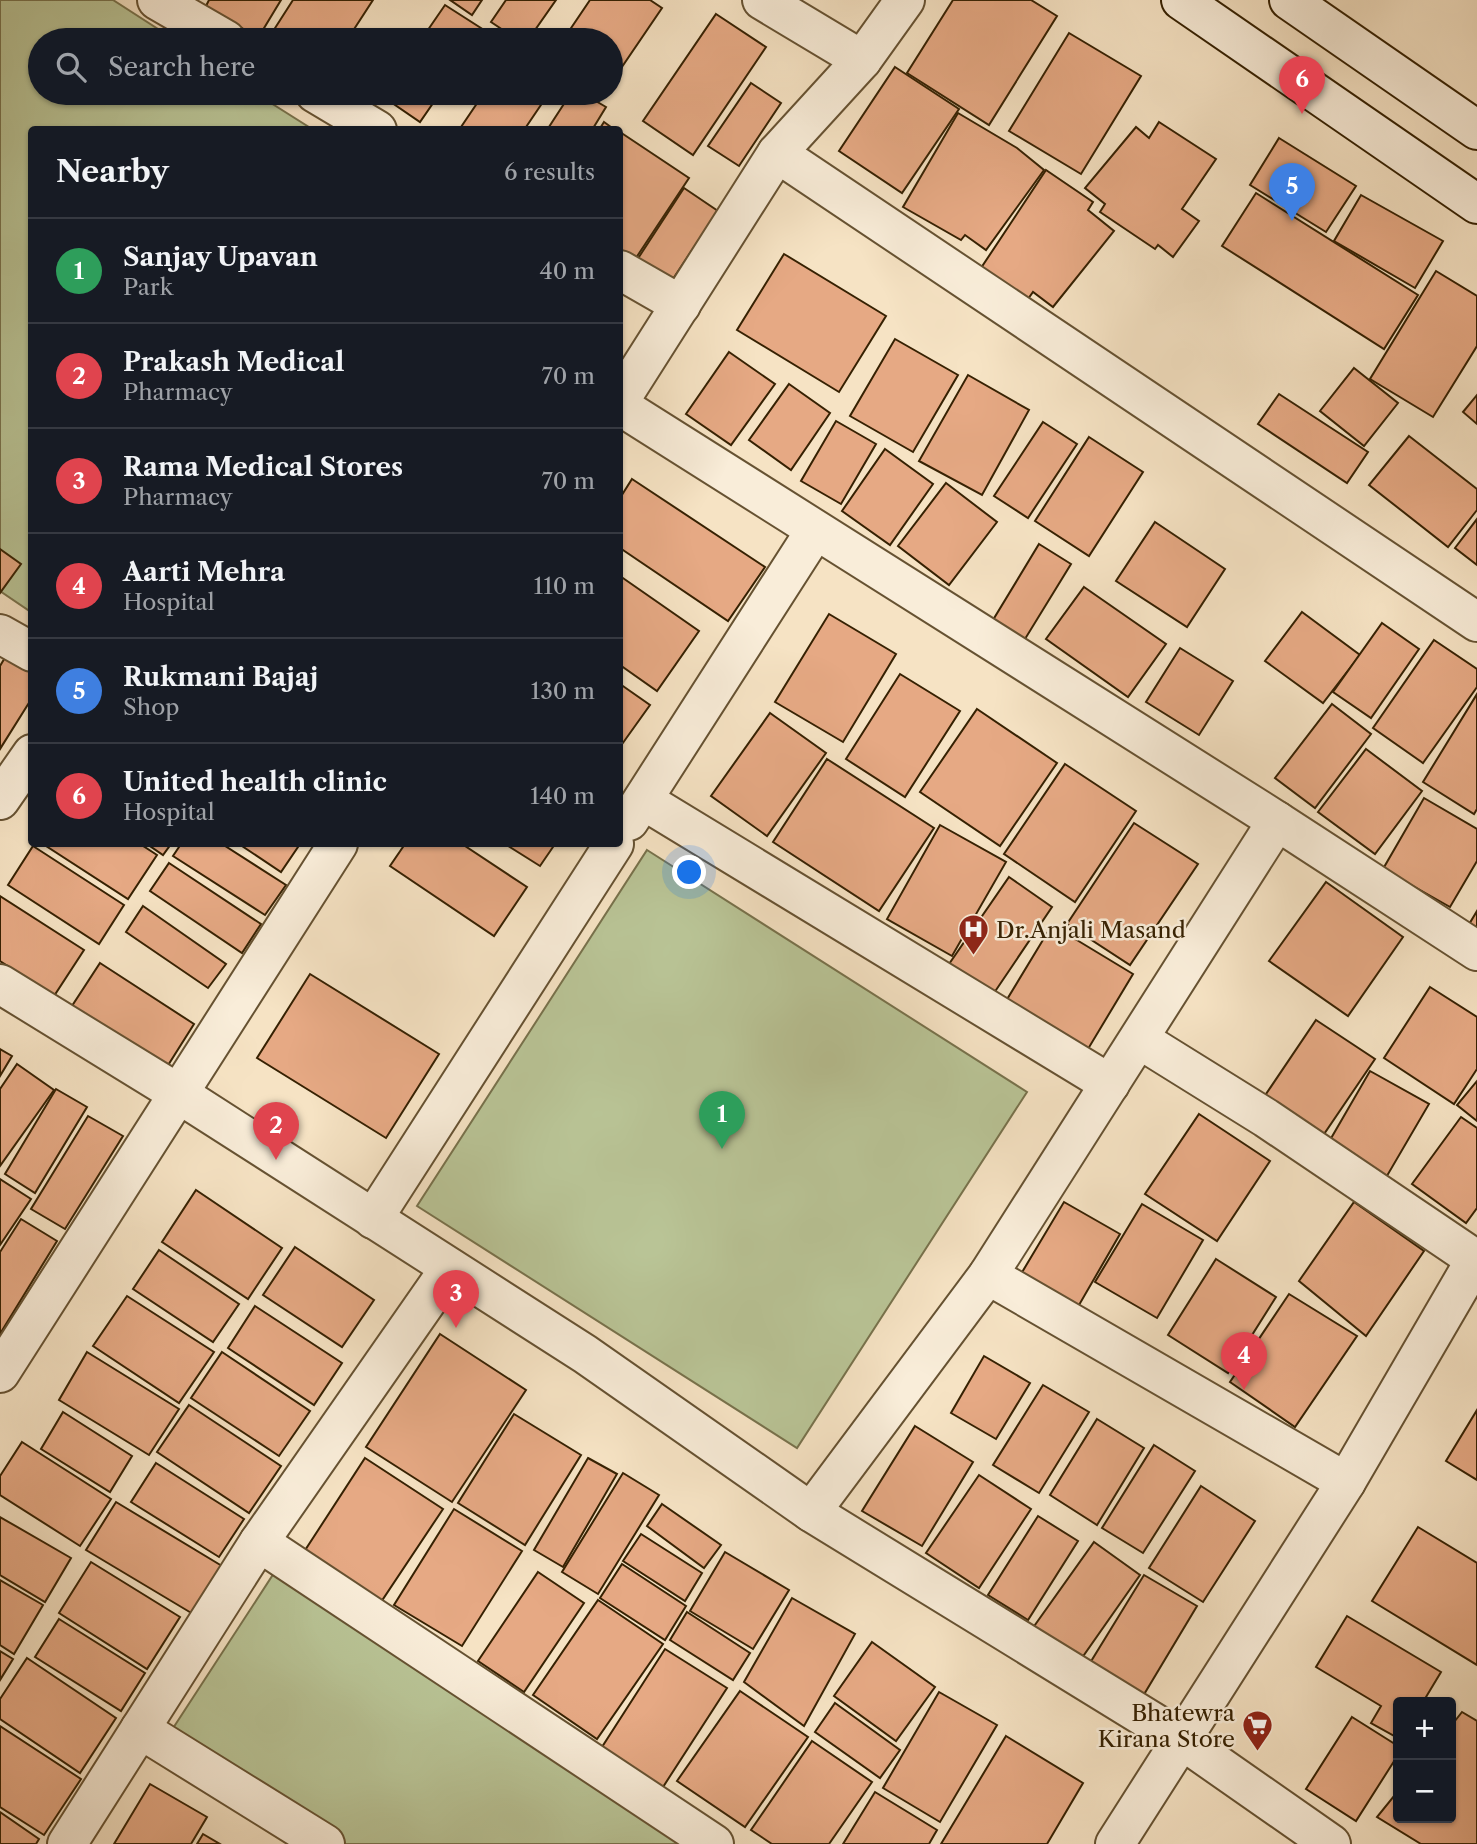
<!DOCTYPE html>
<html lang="en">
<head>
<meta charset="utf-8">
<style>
	body { margin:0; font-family:"Libre Caslon Text",serif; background:#242831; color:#f1f3f6 }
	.controls { position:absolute; right:21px; bottom:21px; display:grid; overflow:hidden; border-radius:7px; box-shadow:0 2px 5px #0004 }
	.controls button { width:63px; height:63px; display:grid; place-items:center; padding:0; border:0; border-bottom:2px solid #363941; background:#171b24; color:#f1f3f6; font:35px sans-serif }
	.you { position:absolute; left:690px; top:873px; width:24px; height:24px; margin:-18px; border:5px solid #fff; border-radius:50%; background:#1a73e8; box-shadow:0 0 0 10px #1a73e833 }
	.badge { display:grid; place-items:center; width:46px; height:46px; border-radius:50%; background:#c59692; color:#fff; font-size:23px; font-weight:700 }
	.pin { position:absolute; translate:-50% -58px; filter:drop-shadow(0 2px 4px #0008) }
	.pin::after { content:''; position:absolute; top:37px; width:24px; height:21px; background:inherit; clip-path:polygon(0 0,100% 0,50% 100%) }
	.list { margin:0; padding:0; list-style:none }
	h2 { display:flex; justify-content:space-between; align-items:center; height:91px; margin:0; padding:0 28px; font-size:30px }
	h2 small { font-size:23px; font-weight:400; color:#9ea1a6 }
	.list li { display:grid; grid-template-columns:46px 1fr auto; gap:21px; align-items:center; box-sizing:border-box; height:105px; padding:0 28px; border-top:2px solid #363941 }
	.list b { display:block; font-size:26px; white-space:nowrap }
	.list p { margin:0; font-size:23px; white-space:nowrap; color:#9ea1a6 }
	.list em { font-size:23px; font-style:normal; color:#9ea1a6 }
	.icon { flex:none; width:38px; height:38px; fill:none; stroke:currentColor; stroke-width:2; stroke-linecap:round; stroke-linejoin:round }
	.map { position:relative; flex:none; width:1477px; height:1844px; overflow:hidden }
	.search { position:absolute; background:#171b24; box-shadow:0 2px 5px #0004; left:28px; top:28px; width:595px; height:77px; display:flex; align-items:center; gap:18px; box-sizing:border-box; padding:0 24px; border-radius:38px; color:#9ea1a6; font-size:26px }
	.panel { position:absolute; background:#171b24; box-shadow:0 2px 5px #0004; left:28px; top:126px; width:595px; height:721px; border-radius:7px }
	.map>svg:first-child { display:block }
	.green { fill:#b9c496; stroke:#78724c; stroke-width:2 }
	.building { fill:#e6a984; stroke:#362102; stroke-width:2 }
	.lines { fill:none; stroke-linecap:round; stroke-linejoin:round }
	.street-casing { stroke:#665232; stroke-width:42 }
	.secondary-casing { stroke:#362102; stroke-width:42 }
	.street { stroke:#f9edd9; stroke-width:38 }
	.secondary { stroke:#f9edd9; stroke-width:38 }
	.labels { text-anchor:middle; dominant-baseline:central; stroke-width:5; stroke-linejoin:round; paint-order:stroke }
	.poi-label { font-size:23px; fill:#362102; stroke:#f9edd9; text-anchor:start }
</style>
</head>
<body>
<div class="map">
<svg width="1477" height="1844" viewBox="0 0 1477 1844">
	<rect width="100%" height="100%" fill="#f6e3c4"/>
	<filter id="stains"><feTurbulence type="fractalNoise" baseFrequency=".00286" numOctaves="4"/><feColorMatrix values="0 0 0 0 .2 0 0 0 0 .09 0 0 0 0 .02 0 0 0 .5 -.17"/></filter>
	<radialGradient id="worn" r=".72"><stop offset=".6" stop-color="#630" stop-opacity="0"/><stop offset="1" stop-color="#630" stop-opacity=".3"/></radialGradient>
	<g class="green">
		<polygon points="0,0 113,0 175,40 40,40 40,93 255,93 312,129 32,130 31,612 0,591"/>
		<polygon points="647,850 1027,1092 797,1448 417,1206"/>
		<polygon points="276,1570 691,1844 321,1844 166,1739"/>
	</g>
	<g class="building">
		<polygon points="209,0 281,0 258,38 206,6"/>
		<polygon points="293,0 373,0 347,40 270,40 268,39"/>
		<polygon points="450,0 482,0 472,15"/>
		<polygon points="506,0 556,0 528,40 518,40 491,22"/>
		<polygon points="590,0 650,0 662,8 611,83 611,40 563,40"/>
		<polygon points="953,0 1031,0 1057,16 989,125 907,73"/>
		<polygon points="445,5 484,30 477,40 421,40"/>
		<polygon points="716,14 766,47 693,155 643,121"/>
		<polygon points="1069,33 1141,76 1081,174 1009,131"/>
		<polygon points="895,67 959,109 902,193 839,151"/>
		<polygon points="751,83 781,103 739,166 708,146"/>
		<polygon points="384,93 440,93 420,122 382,96"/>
		<polygon points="484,93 549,93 524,130 459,130"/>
		<polygon points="571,93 582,93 606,107 592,130 547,130"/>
		<polygon points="958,113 1017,148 1044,170 986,250 965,235 961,240 903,207"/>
		<polygon points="604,122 615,130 599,130"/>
		<polygon points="1159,122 1216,159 1182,209 1199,221 1173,257 1158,245 1155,249 1100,212 1105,204 1085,188 1136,127 1149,138"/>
		<polygon points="620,132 689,178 630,267 620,260"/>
		<polygon points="1279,138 1356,186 1326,232 1250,185"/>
		<polygon points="1046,170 1093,202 1088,210 1114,231 1053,307 1033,292 1028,299 981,268"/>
		<polygon points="684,188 718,211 669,285 635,263"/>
		<polygon points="1256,193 1418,295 1384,349 1222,246"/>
		<polygon points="1361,195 1443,241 1415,288 1334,241"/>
		<polygon points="784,254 886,316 839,392 737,330"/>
		<polygon points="1436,271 1477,296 1477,346 1433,417 1370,379"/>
		<polygon points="895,339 958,375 913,452 850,416"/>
		<polygon points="729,352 775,384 731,445 686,414"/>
		<polygon points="1354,368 1398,403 1364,446 1320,411"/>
		<polygon points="968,375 1029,410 982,495 919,461"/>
		<polygon points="789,384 830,413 791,470 749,440"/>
		<polygon points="1279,394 1368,452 1347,483 1258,424"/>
		<polygon points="1477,395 1477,424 1463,412"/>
		<polygon points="836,421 876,444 841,504 801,481"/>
		<polygon points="1043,422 1077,444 1028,518 994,496"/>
		<polygon points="1409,436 1477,489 1477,510 1448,547 1369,485"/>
		<polygon points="1089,437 1143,472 1089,556 1035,521"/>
		<polygon points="885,449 933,484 890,545 842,511"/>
		<polygon points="632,479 765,567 728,621 620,548 620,498"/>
		<polygon points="946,483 997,522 949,585 898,546"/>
		<polygon points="1477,519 1477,565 1455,548"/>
		<polygon points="1155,522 1225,569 1187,627 1116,581"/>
		<polygon points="1039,544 1071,564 1025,639 993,620"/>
		<polygon points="0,549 21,564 0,593"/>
		<polygon points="620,576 699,631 657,691 620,665"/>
		<polygon points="1084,587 1166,644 1128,697 1046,639"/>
		<polygon points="1302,612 1360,655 1323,703 1265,661"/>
		<polygon points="829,614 896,654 843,742 775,702"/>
		<polygon points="1382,623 1419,649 1371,718 1333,692"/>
		<polygon points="1434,640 1477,669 1477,687 1423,763 1373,728"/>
		<polygon points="1180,648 1233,681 1199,735 1146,702"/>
		<polygon points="9,651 32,664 32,698 0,749 0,666"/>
		<polygon points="900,674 960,711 905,797 846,759"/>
		<polygon points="620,684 650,705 620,747"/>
		<polygon points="1477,694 1477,809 1474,814 1423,782"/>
		<polygon points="1332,704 1371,734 1315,808 1275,778"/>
		<polygon points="977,709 1057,763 1000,846 920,792"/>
		<polygon points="770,713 826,753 767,836 711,796"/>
		<polygon points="1366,749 1422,791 1375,854 1318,812"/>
		<polygon points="827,759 934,828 879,911 773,842"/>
		<polygon points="1065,764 1136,811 1075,902 1004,854"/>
		<polygon points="1424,798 1477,829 1477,861 1450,907 1383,869"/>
		<polygon points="1134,823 1198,864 1130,965 1067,924"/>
		<polygon points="940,825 1006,862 952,956 887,919"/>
		<polygon points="43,844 140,844 157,855 128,899"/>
		<polygon points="147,844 171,844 163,855"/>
		<polygon points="181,844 222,844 286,885 265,915 173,856"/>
		<polygon points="239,844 300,844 281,872"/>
		<polygon points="405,844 462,844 527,887 494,936 390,866"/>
		<polygon points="505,844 555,844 540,866"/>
		<polygon points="33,846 124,905 99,944 8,885"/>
		<polygon points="169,863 261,924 242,953 150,891"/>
		<polygon points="1009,877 1052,907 992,996 947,967"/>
		<polygon points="1326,882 1403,937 1348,1016 1269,961"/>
		<polygon points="0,896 84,950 54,996 0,961"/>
		<polygon points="143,906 226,964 208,988 126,932"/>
		<polygon points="1477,911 1477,931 1468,926"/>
		<polygon points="1052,925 1133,974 1085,1054 1003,1006"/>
		<polygon points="100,963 194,1024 165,1070 70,1009"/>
		<polygon points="310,974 439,1054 386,1138 257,1058"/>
		<polygon points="1430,987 1477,1017 1477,1069 1454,1104 1384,1058"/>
		<polygon points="1316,1020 1375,1059 1322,1137 1264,1097"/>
		<polygon points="0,1049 12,1056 0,1076"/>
		<polygon points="17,1064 54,1090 0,1166 0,1089"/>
		<polygon points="1370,1071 1429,1104 1384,1181 1326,1147"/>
		<polygon points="1477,1081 1477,1121 1457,1105"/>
		<polygon points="56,1089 87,1107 35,1193 5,1174"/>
		<polygon points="1199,1114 1270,1161 1217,1241 1145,1194"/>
		<polygon points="88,1116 123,1136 65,1229 31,1209"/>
		<polygon points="1461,1117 1477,1128 1477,1208 1466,1223 1412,1184"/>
		<polygon points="0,1179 31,1199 0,1245"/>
		<polygon points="196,1190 282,1248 248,1299 162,1242"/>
		<polygon points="1064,1202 1120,1234 1075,1312 1018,1279"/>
		<polygon points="1354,1202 1424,1251 1366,1336 1299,1281"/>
		<polygon points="1142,1204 1203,1240 1157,1318 1095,1282"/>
		<polygon points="21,1219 57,1241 0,1334 0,1252"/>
		<polygon points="295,1247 374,1300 342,1347 263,1295"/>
		<polygon points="159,1250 239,1304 213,1342 133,1289"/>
		<polygon points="1216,1259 1276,1297 1228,1373 1168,1335"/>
		<polygon points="1289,1294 1357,1336 1295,1427 1230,1382"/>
		<polygon points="127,1296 214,1352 179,1403 93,1346"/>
		<polygon points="255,1306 342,1363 314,1405 228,1348"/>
		<polygon points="440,1334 526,1390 452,1502 366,1447"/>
		<polygon points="87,1352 179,1409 149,1455 59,1400"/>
		<polygon points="222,1352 310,1411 279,1456 191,1398"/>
		<polygon points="984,1356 1030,1383 996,1439 951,1413"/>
		<polygon points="1043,1385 1089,1412 1039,1493 993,1465"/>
		<polygon points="189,1405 281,1466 249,1513 157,1452"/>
		<polygon points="1477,1410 1477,1480 1446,1461"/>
		<polygon points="63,1412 132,1456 110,1492 41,1449"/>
		<polygon points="514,1414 581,1455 525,1545 458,1503"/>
		<polygon points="1097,1419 1144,1448 1097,1525 1050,1495"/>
		<polygon points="915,1426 973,1462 922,1546 862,1511"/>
		<polygon points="22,1442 111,1499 80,1546 0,1495 0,1476"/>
		<polygon points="1154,1445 1195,1471 1143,1553 1102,1528"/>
		<polygon points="365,1458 443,1509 377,1608 300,1558"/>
		<polygon points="588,1458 617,1474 563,1567 534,1550"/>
		<polygon points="156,1463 244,1519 219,1557 131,1502"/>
		<polygon points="623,1473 659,1495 598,1594 562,1572"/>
		<polygon points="979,1475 1031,1509 979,1588 926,1553"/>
		<polygon points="1201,1486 1255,1521 1203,1602 1149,1568"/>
		<polygon points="116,1502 222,1566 193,1614 86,1550"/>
		<polygon points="662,1504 721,1545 704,1568 647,1526"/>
		<polygon points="454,1509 522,1551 462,1646 394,1605"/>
		<polygon points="1038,1516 1078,1541 1028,1620 988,1595"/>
		<polygon points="0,1517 71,1558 45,1602 0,1575"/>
		<polygon points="1418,1527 1477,1563 1477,1665 1372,1601"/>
		<polygon points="641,1534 702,1573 685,1601 623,1561"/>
		<polygon points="1094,1542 1140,1575 1072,1672 1025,1639"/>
		<polygon points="725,1552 789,1590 753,1649 690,1611"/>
		<polygon points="91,1562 180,1617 147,1669 59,1613"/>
		<polygon points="622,1564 686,1606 665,1640 600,1598"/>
		<polygon points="538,1572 584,1603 524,1692 478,1661"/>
		<polygon points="1144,1575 1197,1606 1143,1696 1090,1663"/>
		<polygon points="0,1580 43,1605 14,1654 0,1645"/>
		<polygon points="792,1598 855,1634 804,1726 744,1682"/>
		<polygon points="598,1600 663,1644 597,1739 533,1695"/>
		<polygon points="687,1612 750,1653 733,1680 670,1640"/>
		<polygon points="1347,1616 1441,1672 1423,1702 1398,1702 1398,1738 1371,1723 1381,1706 1316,1667"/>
		<polygon points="59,1619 145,1673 121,1711 35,1657"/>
		<polygon points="872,1642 935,1687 896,1741 834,1696"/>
		<polygon points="665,1649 727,1688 663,1787 602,1747"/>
		<polygon points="0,1651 13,1659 0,1680"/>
		<polygon points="27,1658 116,1718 80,1773 0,1719 0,1699"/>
		<polygon points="740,1691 808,1737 745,1827 677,1781"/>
		<polygon points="939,1692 997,1725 940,1822 883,1788"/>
		<polygon points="835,1703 900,1750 880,1778 815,1732"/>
		<polygon points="1462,1712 1477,1721 1477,1844 1421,1844 1377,1817 1398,1791 1398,1818 1451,1818 1451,1726"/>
		<polygon points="1352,1717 1398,1746 1398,1755 1356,1821 1306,1789"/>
		<polygon points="0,1726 81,1779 44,1835 0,1807"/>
		<polygon points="1006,1736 1083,1783 1047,1844 941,1844"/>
		<polygon points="812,1741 872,1782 829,1844 772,1844 751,1830"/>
		<polygon points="150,1784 207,1817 191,1844 114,1844"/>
		<polygon points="875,1792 937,1830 929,1844 843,1844"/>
		<polygon points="0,1812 39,1839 36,1844 0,1844"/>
		<polygon points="203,1834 220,1844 197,1844"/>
	</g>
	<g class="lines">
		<defs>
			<g id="street">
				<polyline points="157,0 226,40"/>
				<polyline points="762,0 862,60"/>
				<polyline points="315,93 377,130"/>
				<polyline points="777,153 1477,622"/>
				<polyline points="620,270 681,305"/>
				<polyline points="620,400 777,153 862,60 905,0"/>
				<polyline points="620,406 1277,821 1477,951"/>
				<polyline points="0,634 32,652"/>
				<polyline points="0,800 32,754"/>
				<polyline points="643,800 1110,1084"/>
				<polyline points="629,821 815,531"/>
				<polyline points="0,984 179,1094 585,1354 811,1512 1182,1740 1331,1844"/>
				<polyline points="1139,1039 1266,1118 1475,1259"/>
				<polyline points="373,1219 614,844"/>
				<polyline points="988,1275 1346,1482"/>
				<polyline points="0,1373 338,844"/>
				<polyline points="811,1512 988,1275 1277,821"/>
				<polyline points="259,1542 714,1844"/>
				<polyline points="140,1729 325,1844"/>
				<polyline points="67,1844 259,1542 450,1268"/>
				<polyline points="1115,1844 1346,1482 1477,1257"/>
			</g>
			<g id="secondary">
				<polyline points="1181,0 1477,204"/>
				<polyline points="1289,0 1477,130"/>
			</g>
		</defs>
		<use href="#street" class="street-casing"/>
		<use href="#secondary" class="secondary-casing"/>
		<use href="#street" class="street"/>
		<use href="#secondary" class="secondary"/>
	</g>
	<defs>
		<symbol id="hospital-pin" viewBox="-11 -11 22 30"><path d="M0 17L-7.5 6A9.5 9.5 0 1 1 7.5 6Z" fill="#8f2418" stroke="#f9edd9"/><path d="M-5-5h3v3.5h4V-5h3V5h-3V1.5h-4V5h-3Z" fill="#fff"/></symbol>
		<symbol id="supermarket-pin" viewBox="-11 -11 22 30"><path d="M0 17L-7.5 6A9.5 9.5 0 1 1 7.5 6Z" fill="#8f2418" stroke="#f9edd9"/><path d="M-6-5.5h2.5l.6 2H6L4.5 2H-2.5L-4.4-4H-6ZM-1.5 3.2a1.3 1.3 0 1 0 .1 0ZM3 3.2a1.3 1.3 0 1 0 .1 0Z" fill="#fff"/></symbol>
	</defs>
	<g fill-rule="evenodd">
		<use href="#hospital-pin" x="956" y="912" width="35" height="47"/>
		<use href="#supermarket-pin" x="1240" y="1708" width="35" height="47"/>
	</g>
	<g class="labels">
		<g class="poi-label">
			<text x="996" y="930">Dr.Anjali Masand</text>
			<text x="1235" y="1713" text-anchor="end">Bhatewra<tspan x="1235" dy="26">Kirana Store</tspan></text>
		</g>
	</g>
	<rect width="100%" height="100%" filter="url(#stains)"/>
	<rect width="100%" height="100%" fill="url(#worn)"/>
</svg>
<div class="controls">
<button>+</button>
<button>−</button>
</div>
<div class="you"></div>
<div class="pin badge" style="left:722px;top:1149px;background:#2e9e5b">1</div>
<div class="pin badge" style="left:276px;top:1160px;background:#e0444e">2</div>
<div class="pin badge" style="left:456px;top:1328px;background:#e0444e">3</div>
<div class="pin badge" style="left:1244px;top:1390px;background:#e0444e">4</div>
<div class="pin badge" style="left:1292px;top:221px;background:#3f7fe0">5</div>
<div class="pin badge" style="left:1302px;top:114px;background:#e0444e">6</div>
<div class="search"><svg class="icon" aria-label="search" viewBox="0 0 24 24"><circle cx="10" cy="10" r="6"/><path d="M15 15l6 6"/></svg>Search here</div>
<section class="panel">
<h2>Nearby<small>6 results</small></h2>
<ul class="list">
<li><span class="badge" style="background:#2e9e5b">1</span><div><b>Sanjay Upavan</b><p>Park</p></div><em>40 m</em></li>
<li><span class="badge" style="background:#e0444e">2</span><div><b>Prakash Medical</b><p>Pharmacy</p></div><em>70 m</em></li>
<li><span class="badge" style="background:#e0444e">3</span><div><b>Rama Medical Stores</b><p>Pharmacy</p></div><em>70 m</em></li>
<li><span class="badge" style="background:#e0444e">4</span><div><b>Aarti Mehra</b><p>Hospital</p></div><em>110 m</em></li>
<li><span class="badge" style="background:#3f7fe0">5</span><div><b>Rukmani Bajaj</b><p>Shop</p></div><em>130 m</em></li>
<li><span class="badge" style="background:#e0444e">6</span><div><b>United health clinic</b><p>Hospital</p></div><em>140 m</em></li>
</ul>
</section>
</div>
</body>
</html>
